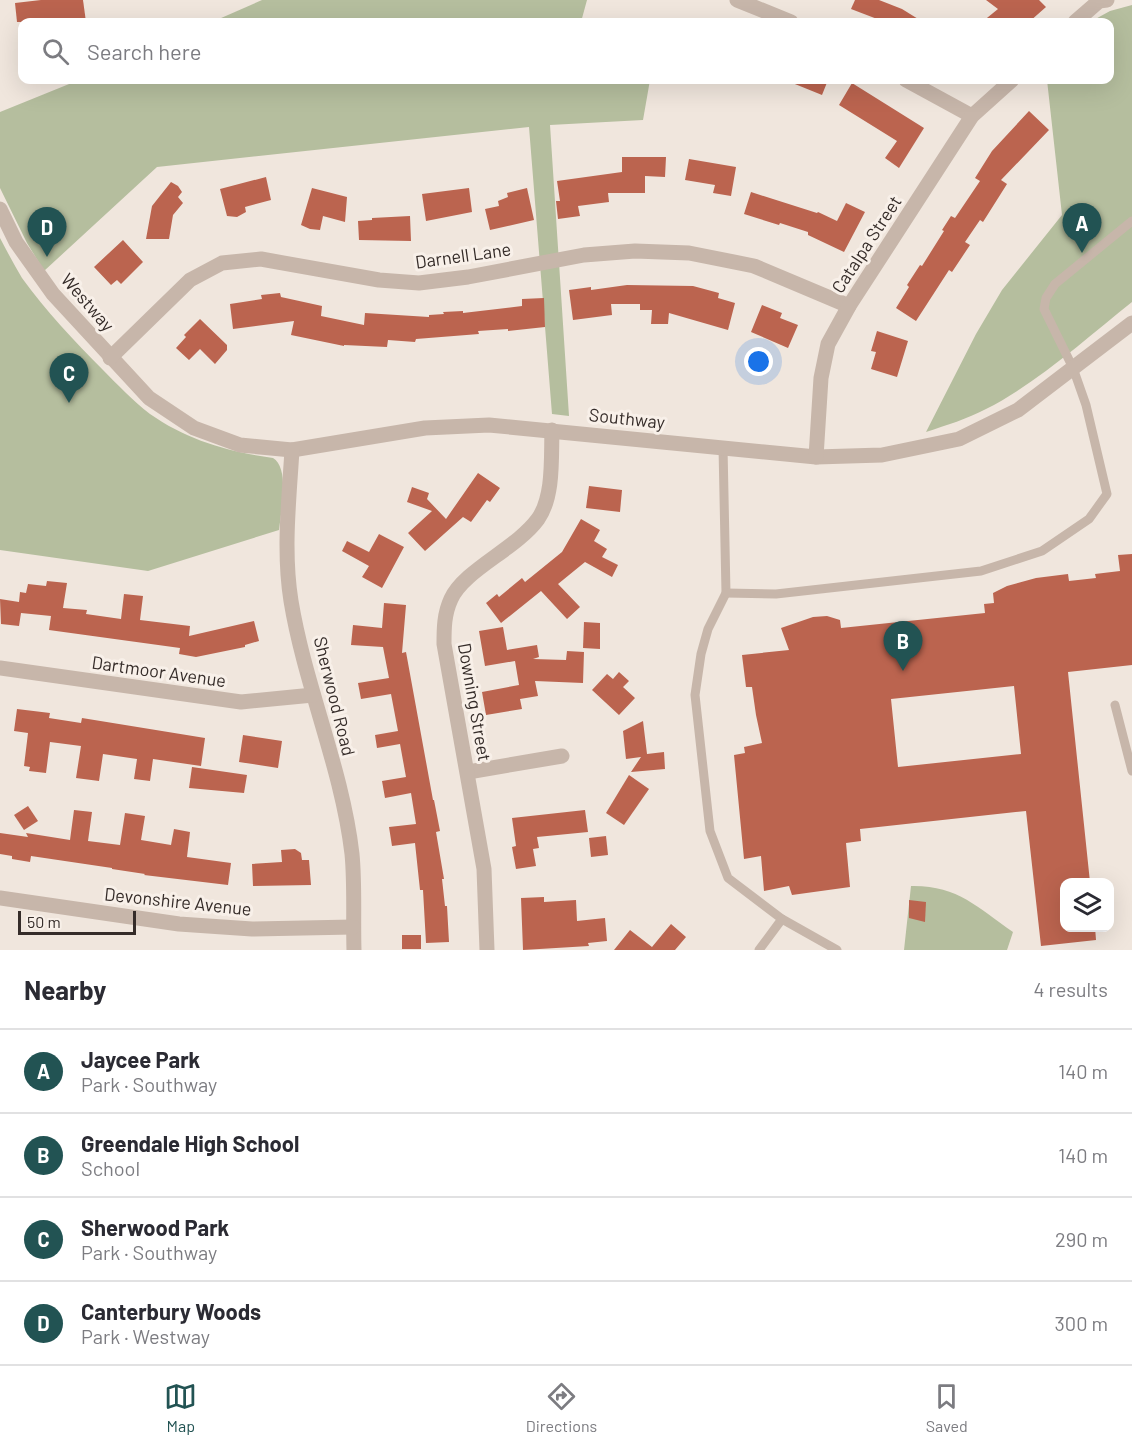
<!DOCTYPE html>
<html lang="en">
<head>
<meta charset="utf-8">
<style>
	body { margin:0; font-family:Barlow,sans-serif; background:#f2f2f3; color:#2b2b33 }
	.controls { position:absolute; right:18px; bottom:18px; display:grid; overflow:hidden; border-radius:12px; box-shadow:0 6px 24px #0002 }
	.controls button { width:54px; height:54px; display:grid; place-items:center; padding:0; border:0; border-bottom:2px solid #e1e1e2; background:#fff; color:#2b2b33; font:30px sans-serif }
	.scale { position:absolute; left:18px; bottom:15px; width:118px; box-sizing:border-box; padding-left:6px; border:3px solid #352c29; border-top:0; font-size:16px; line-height:21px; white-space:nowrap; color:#352c29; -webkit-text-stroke:4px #f8f0e9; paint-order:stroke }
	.you { position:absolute; left:759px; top:362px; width:21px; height:21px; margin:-15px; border:4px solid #fff; border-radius:50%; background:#1a73e8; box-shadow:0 0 0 9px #1a73e833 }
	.badge { display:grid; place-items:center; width:39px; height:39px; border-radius:50%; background:#225353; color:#fff; font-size:20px; font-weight:700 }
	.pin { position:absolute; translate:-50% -50px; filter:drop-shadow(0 2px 3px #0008) }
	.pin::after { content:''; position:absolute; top:32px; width:21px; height:18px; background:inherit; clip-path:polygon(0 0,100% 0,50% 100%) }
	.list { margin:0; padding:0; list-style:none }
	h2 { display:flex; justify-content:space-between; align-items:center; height:78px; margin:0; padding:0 24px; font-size:26px }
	h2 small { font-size:20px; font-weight:400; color:#7c7c81 }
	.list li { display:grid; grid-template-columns:39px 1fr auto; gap:18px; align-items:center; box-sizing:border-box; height:84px; padding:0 24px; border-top:2px solid #e1e1e2 }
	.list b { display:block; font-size:22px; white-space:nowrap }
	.list p { margin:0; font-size:20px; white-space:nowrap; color:#7c7c81 }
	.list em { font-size:20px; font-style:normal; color:#7c7c81 }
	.icon { flex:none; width:33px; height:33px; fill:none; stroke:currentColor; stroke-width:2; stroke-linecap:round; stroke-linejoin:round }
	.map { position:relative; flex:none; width:1132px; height:950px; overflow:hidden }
	.search { position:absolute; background:#fff; box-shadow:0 6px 24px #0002; left:18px; right:18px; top:18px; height:66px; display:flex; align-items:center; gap:15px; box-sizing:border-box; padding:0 21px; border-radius:12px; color:#7c7c81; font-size:22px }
	.sheet { height:414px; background:#fff }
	nav { display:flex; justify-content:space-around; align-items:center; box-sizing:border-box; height:84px; border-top:2px solid #e1e1e2; background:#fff; font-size:16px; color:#7c7c81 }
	nav a { display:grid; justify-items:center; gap:3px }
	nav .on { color:#225353 }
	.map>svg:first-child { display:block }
	.green { fill:#b5be9e }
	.building { fill:#bb644f; fill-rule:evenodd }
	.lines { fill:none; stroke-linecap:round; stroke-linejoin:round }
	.lane { stroke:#c7b6aa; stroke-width:9 }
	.street { stroke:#c7b6aa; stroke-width:15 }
	.labels { text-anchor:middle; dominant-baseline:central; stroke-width:6; stroke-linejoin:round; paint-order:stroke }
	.street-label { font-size:18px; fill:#352c29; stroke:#f8f0e9 }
</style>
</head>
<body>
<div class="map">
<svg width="1132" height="950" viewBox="0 0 1132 950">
	<rect width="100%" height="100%" fill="#f0e6dd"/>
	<g class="green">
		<polygon points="262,0 587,0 581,22 212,22"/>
		<path d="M 1132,5 L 1132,302 C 1088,337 1036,384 986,409 C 967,419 947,425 926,432 L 976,334 L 1002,290 L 1062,215 L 1047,80 L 1110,80 L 1110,22 L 1090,22 L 1110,11 Z"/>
		<polygon points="79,80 650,80 643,120 550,125 569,416 552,414 529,127 157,167 44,271 27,243 0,188 0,112"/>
		<path d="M 0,238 C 7,251 14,265 22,278 C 46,311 74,341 103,370 C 118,385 133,401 150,414 C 187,440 229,452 273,458 C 290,468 281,512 279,530 L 148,571 L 0,550 Z"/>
		<path d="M 911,886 C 957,885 977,907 1013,932 L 1007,950 L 904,950 Z"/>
	</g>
	<g class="building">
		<polygon points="41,0 83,0 86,22 17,22 15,3"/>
		<polygon points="855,0 879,0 902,9 923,22 885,22 851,9"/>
		<polygon points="986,0 1039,0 1046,7 1029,22 982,22 998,9"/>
		<polygon points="785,80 828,80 822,95"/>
		<polygon points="852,83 924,128 899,168 885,158 897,141 839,105"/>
		<polygon points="1029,111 1049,130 1001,180 1007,184 983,222 980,220 965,242 970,245 952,272 949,270 916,321 896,308 909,287 907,285 920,265 922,266 944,231 942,230 951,216 955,218 980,181 975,178 992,151"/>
		<polygon points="622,157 666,157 665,177 645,176 645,193 608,193 609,202 578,206 580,216 558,219 556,201 560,201 557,181 622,172"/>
		<polygon points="689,159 736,167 731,196 713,193 715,185 685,180"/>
		<polygon points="266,177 271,200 245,207 246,212 237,217 227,216 220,189"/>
		<polygon points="171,182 178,186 182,192 178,197 183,203 173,215 169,239 146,239 152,206"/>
		<polygon points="312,188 347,197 345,222 323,216 320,230 310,229 301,225"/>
		<polygon points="469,188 472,212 426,221 422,194"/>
		<polygon points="527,188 534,220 490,230 485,209 499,206 498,201 508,197 507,193"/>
		<polygon points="751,192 817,213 818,212 837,221 846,203 865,212 844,252 808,235 808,232 780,223 779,225 744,214"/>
		<polygon points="410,216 411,241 359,240 358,221 372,220 372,218"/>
		<polygon points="123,240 143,262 121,284 117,280 111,285 94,267"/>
		<polygon points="627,285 693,286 719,293 718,298 735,303 728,330 669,313 668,324 651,324 652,310 640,310 640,304 611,304 612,315 573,320 569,290 591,287 591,290"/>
		<polygon points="280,293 281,297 322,306 321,316 364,325 365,313 429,317 429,315 444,314 443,312 463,311 463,313 522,306 522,299 544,298 545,327 508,331 508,329 478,331 479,334 416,339 415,342 388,340 387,347 344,345 344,346 291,335 294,321 233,329 230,304 262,299 261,295"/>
		<polygon points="762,305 782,313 780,318 798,325 788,348 751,332"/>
		<polygon points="200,319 227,345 227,350 215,364 200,349 189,360 176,348 186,337 184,335"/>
		<polygon points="877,331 908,341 897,377 871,369 876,352 871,351"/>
		<polygon points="478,473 500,488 490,502 487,500 471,522 463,517 425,551 408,533 432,511 407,502 412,487 429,493 427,499 446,519"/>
		<polygon points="589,486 622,490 620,512 586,508"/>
		<polygon points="581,519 600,530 594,541 607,549 602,557 618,565 612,577 585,562 558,584 580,607 567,619 541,591 501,623 486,603 497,594 499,597 522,578 525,582 562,552"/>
		<polygon points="379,534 404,547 382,588 362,577 369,566 342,551 347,541 369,552"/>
		<path d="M 1132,554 L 1132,665 L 1068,672 L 1090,882 L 1065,882 L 1065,927 L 1095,927 L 1096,940 L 1041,946 L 1026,811 L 860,829 L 861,841 L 846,843 L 850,887 L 792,895 L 789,886 L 764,891 L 761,856 L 744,859 L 734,755 L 745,753 L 744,747 L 762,743 L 756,715 L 752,687 L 746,687 L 742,655 L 789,650 L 781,628 L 813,617 L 827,616 L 840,620 L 841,628 L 985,613 L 984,604 L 994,603 L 993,593 L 1007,586 L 1036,578 L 1068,574 L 1069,581 L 1096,578 L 1095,574 L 1120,571 L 1118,555 ZM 1014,686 L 1021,754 L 898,767 L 891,699 Z"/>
		<polygon points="47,581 67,583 63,608 87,610 86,614 121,619 124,594 143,596 140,620 190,626 189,636 254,621 259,641 245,645 245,647 196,657 179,654 180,648 49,630 51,616 21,613 19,626 1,624 0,599 19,602 20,592 26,593 28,584 46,586"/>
		<polygon points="384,603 406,605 402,653 406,652 433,800 434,800 440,831 436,832 444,879 442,879 445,906 447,906 449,942 426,943 423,890 420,890 415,843 392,846 389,827 416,824 411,793 385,798 382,781 406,777 400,744 377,748 375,735 398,731 391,694 361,699 358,683 389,678 383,647 351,645 353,625 382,628"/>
		<polygon points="584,622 600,623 600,649 583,648"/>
		<polygon points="503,627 507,650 537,645 539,657 533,659 566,660 567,651 584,652 583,683 535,681 538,696 520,699 522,709 486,715 482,692 519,685 515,661 485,666 479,631"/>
		<polygon points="619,672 629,681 623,687 635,698 619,715 592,690 607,674 613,679"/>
		<polygon points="17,709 50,713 49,718 81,723 82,718 205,738 201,766 153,759 150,781 134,779 137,759 103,754 99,781 76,778 81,746 50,742 46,773 29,771 30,767 24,766 28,733 14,731"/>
		<polygon points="643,721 647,754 664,752 665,769 631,772 641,757 626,759 623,731"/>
		<polygon points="243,735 282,741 278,768 239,762"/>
		<polygon points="192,767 247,775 244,793 189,788"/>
		<polygon points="629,775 649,789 624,825 606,813"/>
		<polygon points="28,806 38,821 24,830 14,815"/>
		<polygon points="74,810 92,812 88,841 120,845 125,813 145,816 141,840 171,845 174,829 190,832 187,857 231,863 228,885 144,875 145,874 112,869 112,868 31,856 30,862 12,859 12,856 0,854 0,833 28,837 26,833 70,840"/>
		<polygon points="585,810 588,832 537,837 539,848 533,849 536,866 516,869 512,847 516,846 512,818"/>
		<polygon points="606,836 608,855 591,857 589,838"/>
		<polygon points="295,849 301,853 302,860 309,860 311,885 253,886 252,864 282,862 281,850"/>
		<polygon points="544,897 544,902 576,900 577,921 605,918 607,941 588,943 589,946 523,950 521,898"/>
		<polygon points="909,900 926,902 925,922 909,918"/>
		<polygon points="671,924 686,937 675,950 614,950 630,930 652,947"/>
		<rect x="402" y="935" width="19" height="14"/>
	</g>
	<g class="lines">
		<g class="lane">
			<polyline points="723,447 726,593 708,629 701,654 695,695 710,831 728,878 782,919 759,950"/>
			<polyline points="726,593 776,594 981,571 1042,551 1089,519 1107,494 1086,405 1073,368 1044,309 1046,298 1055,284 1132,221"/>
			<polyline points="1115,705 1132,771"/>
			<polyline points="782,919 837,950"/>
		</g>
		<g class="street">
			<polyline points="737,0 791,22"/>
			<polyline points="1075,22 1099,1 1107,0"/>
			<polyline points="906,80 972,116"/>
			<polyline points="0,209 16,242 53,294 149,398 194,428 240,445 292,450 425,428 489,425 816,457 882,455 959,439 1018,410 1132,323"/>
			<polyline points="110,358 190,280 222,263 261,259 379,280 419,283 468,277 584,255 635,251 689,253 754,266 849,306"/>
			<path d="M 292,450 C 289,500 283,551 291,601 C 305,686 342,768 352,854 C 355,885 353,918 354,950"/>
			<polyline points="816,457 821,378 828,344 849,306 972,116 1012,80"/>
			<polyline points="0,668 241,702 313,695"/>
			<polyline points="468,772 562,756"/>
			<polyline points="0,898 179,924 252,929 353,927"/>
			<path d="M 487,950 L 484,869 L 444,644 C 444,629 444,614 451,599 C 464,570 516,549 538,519 C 554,496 551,458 552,430"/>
		</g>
	</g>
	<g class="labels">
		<g class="street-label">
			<text transform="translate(866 244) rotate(-57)">Catalpa Street</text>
			<text transform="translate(463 255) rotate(-8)">Darnell Lane</text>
			<text transform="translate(88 302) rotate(49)">Westway</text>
			<text transform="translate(627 418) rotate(6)">Southway</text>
			<text transform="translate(159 671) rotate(8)">Dartmoor Avenue</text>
			<text transform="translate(335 696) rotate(76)">Sherwood Road</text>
			<text transform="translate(475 702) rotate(80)">Downing Street</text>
			<text transform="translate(178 901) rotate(6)">Devonshire Avenue</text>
		</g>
	</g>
</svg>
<div class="controls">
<button><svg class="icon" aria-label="layers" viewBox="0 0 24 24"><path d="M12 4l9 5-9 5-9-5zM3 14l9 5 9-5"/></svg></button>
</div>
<div class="scale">50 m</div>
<div class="you"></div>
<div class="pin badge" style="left:1082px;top:253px">A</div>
<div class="pin badge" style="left:903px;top:671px">B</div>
<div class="pin badge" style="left:69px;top:403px">C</div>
<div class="pin badge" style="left:47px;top:257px">D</div>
<div class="search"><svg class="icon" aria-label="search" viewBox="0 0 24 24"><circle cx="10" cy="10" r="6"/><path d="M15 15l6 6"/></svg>Search here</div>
</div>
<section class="sheet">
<h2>Nearby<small>4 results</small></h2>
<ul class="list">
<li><span class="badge">A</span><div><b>Jaycee Park</b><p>Park · Southway</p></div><em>140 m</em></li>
<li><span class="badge">B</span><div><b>Greendale High School</b><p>School</p></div><em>140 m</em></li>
<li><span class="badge">C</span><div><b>Sherwood Park</b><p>Park · Southway</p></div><em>290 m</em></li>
<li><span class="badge">D</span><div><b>Canterbury Woods</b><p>Park · Westway</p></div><em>300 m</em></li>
</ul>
</section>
<nav>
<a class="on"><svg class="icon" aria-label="map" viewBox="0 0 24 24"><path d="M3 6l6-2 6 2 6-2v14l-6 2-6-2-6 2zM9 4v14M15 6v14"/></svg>Map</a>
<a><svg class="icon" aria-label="directions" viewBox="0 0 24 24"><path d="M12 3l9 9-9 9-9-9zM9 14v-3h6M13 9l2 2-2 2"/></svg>Directions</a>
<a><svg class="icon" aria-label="saved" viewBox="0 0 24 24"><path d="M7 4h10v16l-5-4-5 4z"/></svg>Saved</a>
</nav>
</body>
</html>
